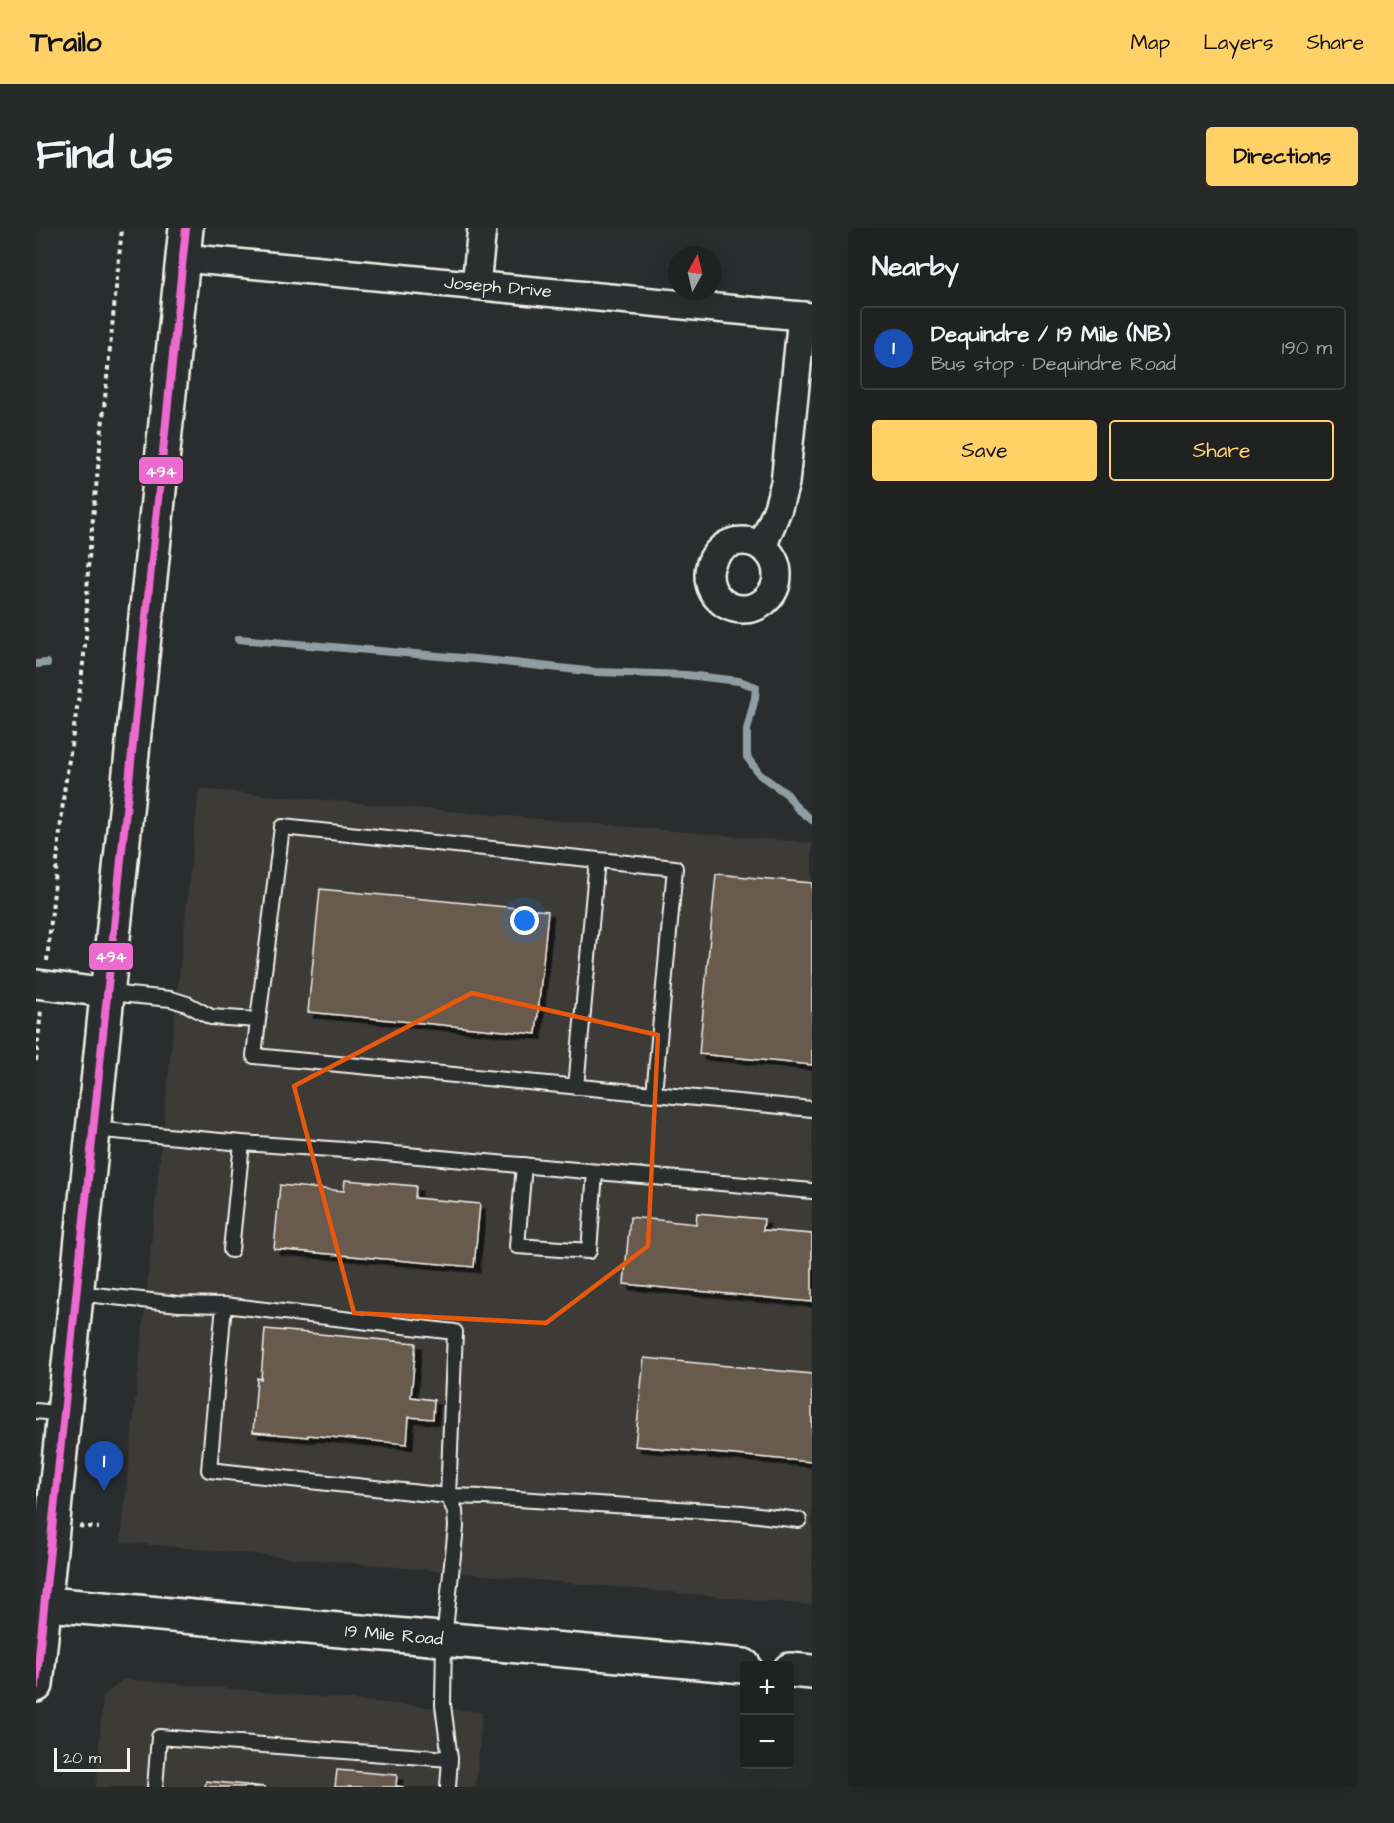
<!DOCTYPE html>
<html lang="en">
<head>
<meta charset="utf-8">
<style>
	body { margin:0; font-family:"Architects Daughter",sans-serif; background:#282a2a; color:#f1f3f6 }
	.controls { position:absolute; right:18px; bottom:18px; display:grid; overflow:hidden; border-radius:6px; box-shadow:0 6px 24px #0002 }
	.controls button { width:54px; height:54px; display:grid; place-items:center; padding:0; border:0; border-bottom:2px solid #3d3f40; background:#202222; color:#f1f3f6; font:30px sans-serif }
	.compass { position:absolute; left:632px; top:18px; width:54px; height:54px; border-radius:50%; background:#202222; box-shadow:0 6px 24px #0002; rotate:8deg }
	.scale { position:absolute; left:18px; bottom:15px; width:76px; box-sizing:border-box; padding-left:6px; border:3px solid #f4f1e8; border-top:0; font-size:16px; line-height:21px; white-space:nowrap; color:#f4f1e8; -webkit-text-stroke:4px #2a2d2e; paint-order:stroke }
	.you { position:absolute; left:489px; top:693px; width:21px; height:21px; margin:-15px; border:4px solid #fff; border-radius:50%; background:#1a73e8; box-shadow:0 0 0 9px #1a73e833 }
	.badge { display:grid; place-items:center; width:39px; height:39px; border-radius:50%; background:#ffd166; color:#fff; font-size:20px; font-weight:700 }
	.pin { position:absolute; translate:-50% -50px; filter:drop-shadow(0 2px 3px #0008) }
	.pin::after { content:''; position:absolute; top:32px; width:21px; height:18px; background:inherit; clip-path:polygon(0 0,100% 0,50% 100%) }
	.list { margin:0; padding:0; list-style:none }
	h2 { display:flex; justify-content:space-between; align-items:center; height:78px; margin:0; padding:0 24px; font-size:26px }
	h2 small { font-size:20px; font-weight:400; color:#a2a4a5 }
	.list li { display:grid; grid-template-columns:39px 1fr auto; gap:18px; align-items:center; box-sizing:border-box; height:84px; margin:0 12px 12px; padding:0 12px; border:2px solid #3d3f40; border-radius:6px }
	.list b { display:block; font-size:22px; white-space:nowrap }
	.list p { margin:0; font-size:20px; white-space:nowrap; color:#a2a4a5 }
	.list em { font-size:20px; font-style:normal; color:#a2a4a5 }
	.actions { display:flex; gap:12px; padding:18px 24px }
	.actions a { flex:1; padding:14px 0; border:2px solid #ffd166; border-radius:6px; text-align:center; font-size:21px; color:#ffd166 }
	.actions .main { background:#ffd166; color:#111 }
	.map { position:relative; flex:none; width:776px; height:1559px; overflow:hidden; border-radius:6px }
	header { display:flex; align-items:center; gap:36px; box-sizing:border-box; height:84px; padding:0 30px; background:#ffd166; color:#111 }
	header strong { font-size:28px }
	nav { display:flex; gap:33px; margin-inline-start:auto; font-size:21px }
	.intro { display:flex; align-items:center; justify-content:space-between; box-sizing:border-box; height:144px; padding:0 36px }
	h1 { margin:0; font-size:42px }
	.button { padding:15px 27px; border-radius:6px; background:#ffd166; color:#111; font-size:21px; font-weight:700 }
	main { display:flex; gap:36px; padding:0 36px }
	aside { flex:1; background:#202222; border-radius:6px; box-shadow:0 6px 24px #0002 }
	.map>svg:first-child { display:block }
	.built { fill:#3c3a38 }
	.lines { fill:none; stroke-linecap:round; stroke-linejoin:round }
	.stream { stroke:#909ea2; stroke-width:8 }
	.building { fill:#675a4e; stroke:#f4f1e8; stroke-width:1.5; filter:url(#shadow) }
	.lane-casing { stroke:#f4f1e8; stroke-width:18 }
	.street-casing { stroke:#f4f1e8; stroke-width:32 }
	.secondary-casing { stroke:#f4f1e8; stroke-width:38 }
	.path { stroke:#f4f1e8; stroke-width:4; stroke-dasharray:4.5 4.5; stroke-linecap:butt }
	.lane { stroke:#2a2d2e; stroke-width:14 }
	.street { stroke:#2a2d2e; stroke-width:27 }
	.secondary { stroke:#2a2d2e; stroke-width:33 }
	.bus-1-casing { stroke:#2a2d2e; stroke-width:12 }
	.bus-1 { stroke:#ed6bcf; stroke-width:8 }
	.marked { fill:none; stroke:#e8590c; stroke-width:4.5; stroke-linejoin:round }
	.labels { text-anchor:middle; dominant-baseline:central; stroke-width:4.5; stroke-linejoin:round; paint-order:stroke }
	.street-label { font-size:18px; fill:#f4f1e8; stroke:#2a2d2e }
	.line-badge { stroke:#2a2d2e; stroke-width:2 }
	.badge-label { font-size:16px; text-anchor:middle; font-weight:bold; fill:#fff }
</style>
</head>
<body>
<header>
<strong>Trailo</strong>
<nav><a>Map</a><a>Layers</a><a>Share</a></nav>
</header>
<div class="intro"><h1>Find us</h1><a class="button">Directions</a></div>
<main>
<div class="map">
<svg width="776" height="1559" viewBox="0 0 776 1559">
	<defs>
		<filter id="shadow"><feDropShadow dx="5.5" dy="5.5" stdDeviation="0" flood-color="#0009"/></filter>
	</defs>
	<rect width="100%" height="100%" fill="#2a2d2e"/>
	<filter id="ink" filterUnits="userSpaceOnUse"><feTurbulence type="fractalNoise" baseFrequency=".0167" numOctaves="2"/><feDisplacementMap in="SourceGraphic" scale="12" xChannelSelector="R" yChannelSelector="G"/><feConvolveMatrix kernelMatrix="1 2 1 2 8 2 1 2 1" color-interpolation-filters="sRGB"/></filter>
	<g filter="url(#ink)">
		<g class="built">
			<polygon points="163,561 776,615 776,1377 85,1314 131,860"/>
			<polygon points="88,1451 446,1484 440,1559 60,1559 67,1468"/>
		</g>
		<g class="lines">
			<g class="stream">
				<polyline points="202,411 450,432 560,444 651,447 703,453 720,459 719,470 711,502 711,529 724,547 751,566 761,580 776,592"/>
				<polyline points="0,436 11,435"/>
			</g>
		</g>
		<g class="building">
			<polygon points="680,646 776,655 776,837 663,826"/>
			<polygon points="284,661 512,683 500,806 272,784"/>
			<polygon points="309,952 380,958 379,970 444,976 438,1039 238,1021 244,957 308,963"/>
			<polygon points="661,985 728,991 727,1002 776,1006 776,1074 588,1056 594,989 660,996"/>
			<polygon points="229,1101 380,1115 375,1169 398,1172 397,1191 373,1189 371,1216 272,1207 272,1209 217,1204 221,1150 225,1151"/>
			<polygon points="608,1130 776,1146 776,1234 599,1218"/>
			<polygon points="301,1542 361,1547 360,1558 368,1559 299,1559"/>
			<polygon points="170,1553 230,1559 169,1559"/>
		</g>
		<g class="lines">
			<defs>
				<g id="lane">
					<polyline points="72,765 135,771 151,776 175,789 222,792 246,599 639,640 618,866 218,828 222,792"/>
					<polyline points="540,859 561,632"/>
					<polyline points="618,866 776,881"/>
					<polyline points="57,901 206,915 337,924 776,963"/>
					<polyline points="488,937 481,1018 553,1023 559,944"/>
					<polyline points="195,1022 206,915"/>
					<polyline points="40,1065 143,1076 188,1077 419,1104 412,1268 173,1242 188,1077"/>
					<polyline points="0,1183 28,1186"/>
					<polyline points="119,1559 123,1509 414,1531"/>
					<polyline points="412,1559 414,1531 407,1477 408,1411 420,1299 419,1283 412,1268 448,1269 706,1285 763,1292"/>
				</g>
				<g id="street">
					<polyline points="147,30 776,89"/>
					<polyline points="440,57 446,0"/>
					<circle cx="707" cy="347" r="34"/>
					<polyline points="726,319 742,280 749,255 766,88"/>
					<polyline points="0,756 72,765"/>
				</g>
				<g id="secondary">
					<polyline points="0,1375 708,1438"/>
					<polyline points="754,1442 776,1444"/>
					<polyline points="0,1457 150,0"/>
				</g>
			</defs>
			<use href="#lane" class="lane-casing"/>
			<use href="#street" class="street-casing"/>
			<use href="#secondary" class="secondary-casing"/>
			<g class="path">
				<polyline points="11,733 28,564 45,454 50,408 52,340 86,0"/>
				<polyline points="0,833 5,782"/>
				<polyline points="43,1298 63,1300"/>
			</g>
			<use href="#lane" class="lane"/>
			<use href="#street" class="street"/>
			<use href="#secondary" class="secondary"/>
			<defs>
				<polyline id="bus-1" points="0,1457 150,0"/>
			</defs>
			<use href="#bus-1" class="bus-1-casing"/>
			<use href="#bus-1" class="bus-1"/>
		</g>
	</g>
	<path class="marked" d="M 436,765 L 622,807 L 612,1018 L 510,1095 L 318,1085 L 258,858 Z"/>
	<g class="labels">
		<g class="street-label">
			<text transform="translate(462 59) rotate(5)">Joseph Drive</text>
			<text transform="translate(358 1407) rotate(5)">19 Mile Road</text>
		</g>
	</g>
	<g class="line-badge">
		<rect x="102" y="228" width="46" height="29" rx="6" fill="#ed6bcf"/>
		<rect x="52" y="714" width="46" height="29" rx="6" fill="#ed6bcf"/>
	</g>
	<g class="badge-label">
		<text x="125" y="249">494</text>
		<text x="75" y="734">494</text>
	</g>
</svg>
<div class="controls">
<button>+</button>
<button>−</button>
</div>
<svg class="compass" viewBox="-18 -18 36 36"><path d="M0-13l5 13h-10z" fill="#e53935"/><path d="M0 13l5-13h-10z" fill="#a2a4a5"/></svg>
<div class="scale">20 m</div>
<div class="you"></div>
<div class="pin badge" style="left:68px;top:1263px;background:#1a4fb4">1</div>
</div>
<aside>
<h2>Nearby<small></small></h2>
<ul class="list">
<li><span class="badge" style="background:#1a4fb4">1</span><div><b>Dequindre / 19 Mile (NB)</b><p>Bus stop · Dequindre Road</p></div><em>190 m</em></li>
</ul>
<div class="actions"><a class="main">Save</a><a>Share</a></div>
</aside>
</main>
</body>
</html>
